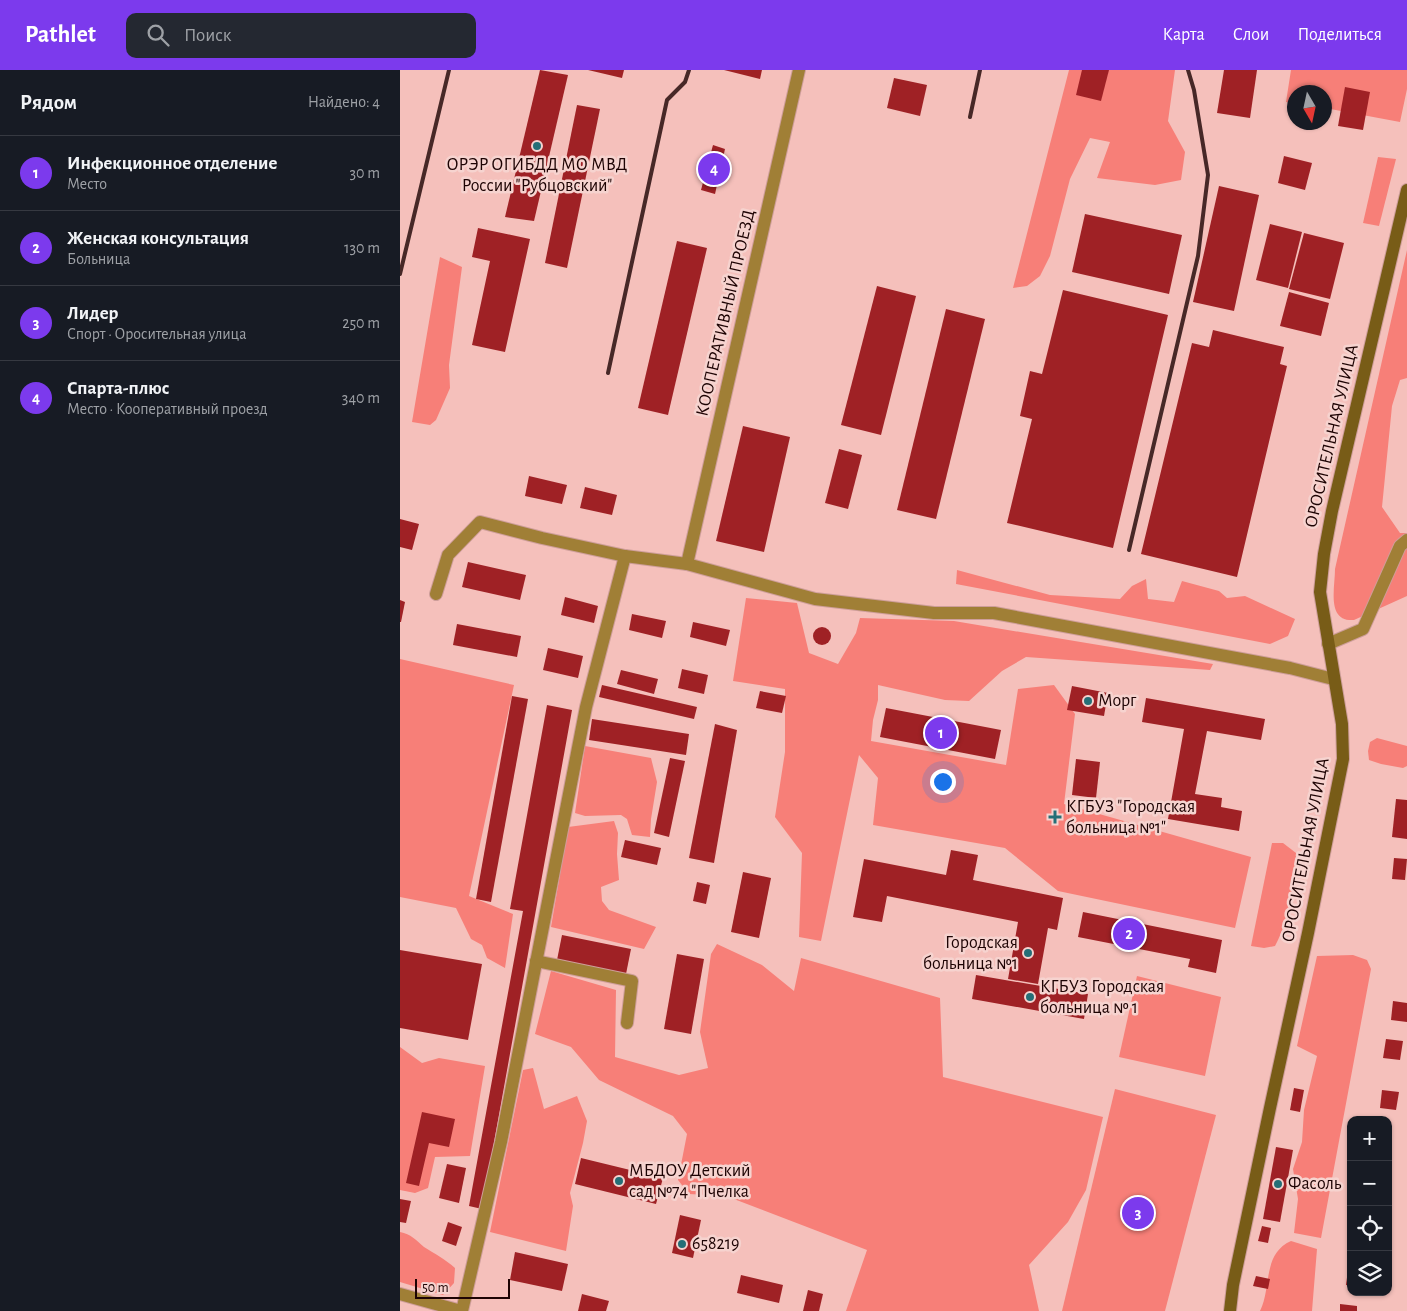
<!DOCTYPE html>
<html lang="ru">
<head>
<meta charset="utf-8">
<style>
	body { margin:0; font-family:"Alegreya Sans",sans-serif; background:#242831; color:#f1f3f6 }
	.controls { position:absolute; right:15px; bottom:15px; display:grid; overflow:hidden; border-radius:10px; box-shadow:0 1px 4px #0004 }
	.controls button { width:45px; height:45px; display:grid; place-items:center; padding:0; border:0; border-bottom:1px solid #363941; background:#171b24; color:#f1f3f6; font:25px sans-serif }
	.compass { position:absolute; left:887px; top:15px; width:45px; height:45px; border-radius:50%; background:#171b24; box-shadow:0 1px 4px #0004; rotate:171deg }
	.scale { position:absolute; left:15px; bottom:12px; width:95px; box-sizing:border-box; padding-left:5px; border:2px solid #1d0303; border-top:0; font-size:14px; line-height:18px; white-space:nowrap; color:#1d0303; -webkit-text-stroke:4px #f6d3cf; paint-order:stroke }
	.you { position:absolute; left:542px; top:711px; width:18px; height:18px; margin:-12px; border:4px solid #fff; border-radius:50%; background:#1a73e8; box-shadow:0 0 0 8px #1a73e833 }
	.badge { display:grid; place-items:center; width:32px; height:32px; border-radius:50%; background:#7c3aed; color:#fff; font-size:16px; font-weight:700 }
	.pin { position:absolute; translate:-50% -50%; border:2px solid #fff; box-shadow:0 1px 5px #0006 }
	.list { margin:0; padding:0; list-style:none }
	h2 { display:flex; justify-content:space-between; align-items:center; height:65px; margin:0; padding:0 20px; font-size:21px }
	h2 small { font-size:16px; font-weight:400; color:#9ea1a6 }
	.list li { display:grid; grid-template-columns:32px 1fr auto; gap:15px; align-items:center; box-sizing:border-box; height:75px; padding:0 20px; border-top:1px solid #363941 }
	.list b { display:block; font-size:19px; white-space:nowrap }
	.list p { margin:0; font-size:16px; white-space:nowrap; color:#9ea1a6 }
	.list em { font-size:16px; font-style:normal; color:#9ea1a6 }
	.icon { flex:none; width:28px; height:28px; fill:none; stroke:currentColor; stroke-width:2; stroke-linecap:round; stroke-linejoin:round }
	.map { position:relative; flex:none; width:1007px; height:1241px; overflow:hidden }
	header { display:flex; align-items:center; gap:30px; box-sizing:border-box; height:70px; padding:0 25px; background:#7c3aed; color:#fff }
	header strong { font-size:24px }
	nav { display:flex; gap:28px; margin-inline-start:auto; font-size:18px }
	.search { width:350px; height:45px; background:#242831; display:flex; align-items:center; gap:12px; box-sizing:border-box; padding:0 18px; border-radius:10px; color:#9ea1a6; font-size:19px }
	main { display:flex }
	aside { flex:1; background:#171b24 }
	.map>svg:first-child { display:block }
	.green { fill:#f77f78 }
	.building { fill:#9f2125 }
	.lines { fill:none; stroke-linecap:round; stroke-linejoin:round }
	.street-casing { stroke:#ce9e9a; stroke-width:14 }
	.secondary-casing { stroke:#ce9e9a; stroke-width:14 }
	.street { stroke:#a07f36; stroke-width:12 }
	.secondary { stroke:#785c17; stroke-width:12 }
	.rail { stroke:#472827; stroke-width:4 }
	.poi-dot { fill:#256f77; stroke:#f6d3cf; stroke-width:2 }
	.labels { text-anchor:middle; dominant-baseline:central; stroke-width:5; stroke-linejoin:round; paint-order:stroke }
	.poi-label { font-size:18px; fill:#1d0303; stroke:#f6d3cf; text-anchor:start }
	.street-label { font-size:18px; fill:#1d0303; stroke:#f6d3cf }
</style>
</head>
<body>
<header>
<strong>Pathlet</strong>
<div class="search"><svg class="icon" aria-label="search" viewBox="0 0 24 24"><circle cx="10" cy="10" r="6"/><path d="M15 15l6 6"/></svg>Поиск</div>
<nav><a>Карта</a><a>Слои</a><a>Поделиться</a></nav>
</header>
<main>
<aside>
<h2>Рядом<small>Найдено: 4</small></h2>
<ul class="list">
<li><span class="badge">1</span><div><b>Инфекционное отделение</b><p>Место</p></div><em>30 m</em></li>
<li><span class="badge">2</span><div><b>Женская консультация</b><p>Больница</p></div><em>130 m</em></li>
<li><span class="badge">3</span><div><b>Лидер</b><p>Спорт · Оросительная улица</p></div><em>250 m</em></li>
<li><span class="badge">4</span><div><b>Спарта-плюс</b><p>Место · Кооперативный проезд</p></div><em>340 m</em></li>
</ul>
</aside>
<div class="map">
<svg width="1007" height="1241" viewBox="0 0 1007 1241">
	<rect width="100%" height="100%" fill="#f5c0bb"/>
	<g class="green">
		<polygon points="669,0 775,0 768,51 785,82 781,110 755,115 697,108 710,72 690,68 670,109 650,186 640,206 627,216 613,218"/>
		<polygon points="891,0 1007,0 1007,19 1000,52 925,38 924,22 894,22 894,33 886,32"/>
		<polygon points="978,87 996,89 979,156 963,153"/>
		<path d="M 1007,180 L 1007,308 L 1000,310 L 992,336 L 982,437 L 1000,463 L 1007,463 L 1007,526 L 954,550 C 926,552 935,518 935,499 Z"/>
		<polygon points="40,187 62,197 49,295 50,318 36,350 30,355 12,352"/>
		<polygon points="557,500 650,525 720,529 732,516 746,509 748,529 774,532 782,511 819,521 827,528 845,526 895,549 888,566 870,574 556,514"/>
		<polygon points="346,528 397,533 409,583 438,594 456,563 460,548 554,551 813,594 810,600 626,587 602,601 569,631 545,630 478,615 478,630 473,650 471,671 606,695 618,619 654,615 675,644 664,734 851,787 835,858 658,821 605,778 473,755 478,708 459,685 421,871 399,867 402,783 375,747 385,682 385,619 333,611"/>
		<polygon points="0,589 114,615 69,826 113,844 105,898 87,888 82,875 71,869 56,838 0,827"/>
		<polygon points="977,668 1007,676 1007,696 1003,698 981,694 969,690 968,681 970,672"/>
		<polygon points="185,676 251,688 257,712 251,749 250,767 232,765 227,749 221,745 185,746 175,743"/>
		<polygon points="214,751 218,763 217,784 219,810 201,817 202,831 209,840 256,857 244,879 151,857 168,757"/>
		<path d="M 872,773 L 883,773 L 896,783 C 897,810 888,852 875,876 L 864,878 L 851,876 Z"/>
		<polygon points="317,874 362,895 394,921 401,888 540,928 543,1007 703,1047 686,1120 668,1152 629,1195 639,1241 446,1241 467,1180 326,1126 289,1124 278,1110 287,1064 273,1046 199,1010 171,977 135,964 151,901 216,920 215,987 279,1005 308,998 300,962 311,884"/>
		<polygon points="953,885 967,890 971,899 921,1168 894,1163 898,1129 893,1099 902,1072 904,1040 917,986 897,976 917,886"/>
		<polygon points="737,906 821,927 805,1006 719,987"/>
		<polygon points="0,977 22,993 39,988 85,996 70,1086 35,1087 28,1118 15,1123 0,1120"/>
		<polygon points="133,998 144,1039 177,1026 187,1051 183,1073 170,1123 173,1136 166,1181 90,1162 123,1000"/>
		<polygon points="715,1019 816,1045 765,1241 662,1241"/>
		<path d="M 0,1162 C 11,1164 16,1170 24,1177 C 35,1184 45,1189 55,1198 L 54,1213 L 43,1225 L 0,1212 Z"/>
		<path d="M 891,1171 L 917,1179 L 912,1241 L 860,1241 C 872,1217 862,1184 891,1171 Z"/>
	</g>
	<g class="building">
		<polygon points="140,0 168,5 134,151 105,147"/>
		<polygon points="188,0 224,0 222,8"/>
		<polygon points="324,0 362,0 360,9"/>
		<polygon points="682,0 709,0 701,31 676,25"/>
		<polygon points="824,0 857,0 850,48 817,43"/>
		<polygon points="494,8 527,15 520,46 487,38"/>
		<polygon points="945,17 970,22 963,60 938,56"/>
		<polygon points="177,35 200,39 167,198 145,193"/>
		<polygon points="313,75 325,79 315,124 301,120"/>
		<polygon points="884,86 912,93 905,120 878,113"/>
		<polygon points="819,116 859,125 834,241 793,232"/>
		<polygon points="685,144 782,165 769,224 672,202"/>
		<polygon points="870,154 902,162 888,218 856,210"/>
		<polygon points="78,158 130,169 105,282 72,275 90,191 72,187"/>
		<polygon points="904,163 944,173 930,229 889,219"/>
		<polygon points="277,171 307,178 268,345 238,338"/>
		<polygon points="477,216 516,226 481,365 441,355"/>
		<polygon points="663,220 768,245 713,478 607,453 632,349 620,346 630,301 642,304"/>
		<polygon points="889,222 929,233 921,266 880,256"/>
		<polygon points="546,239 585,249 536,449 497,440"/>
		<polygon points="813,260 884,277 880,294 887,296 837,507 741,484 792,273 809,277"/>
		<polygon points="343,356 390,367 364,482 316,471"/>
		<polygon points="439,379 462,385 448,439 425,433"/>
		<polygon points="129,406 167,415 162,434 125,426"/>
		<polygon points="185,417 217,425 212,445 180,438"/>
		<polygon points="0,449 19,454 12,480 0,477"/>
		<polygon points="68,492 126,505 120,530 62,517"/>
		<polygon points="165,527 198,536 194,553 161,545"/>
		<polygon points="0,530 5,532 1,552 0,552"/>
		<polygon points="232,544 266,551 262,568 229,560"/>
		<polygon points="293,552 330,560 326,576 290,567"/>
		<polygon points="57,554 121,566 117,587 53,575"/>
		<circle cx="422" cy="566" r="9"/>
		<polygon points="148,578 183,586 178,608 143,600"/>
		<polygon points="282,599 308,605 304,624 278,618"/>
		<polygon points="221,600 258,609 254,624 217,614"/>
		<polygon points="202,615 297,637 294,649 199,627"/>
		<polygon points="672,616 708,623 704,646 667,640"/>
		<polygon points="360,621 386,626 382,643 356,638"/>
		<polygon points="112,626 128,629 91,832 76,829"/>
		<polygon points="746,628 865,649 861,670 807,661 795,724 822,728 821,737 842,741 839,761 768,749 784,659 742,652"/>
		<polygon points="147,635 172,640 82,1139 69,1136 123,841 110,839"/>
		<polygon points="486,638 601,660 595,689 480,667"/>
		<polygon points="192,649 289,664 286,685 189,670"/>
		<polygon points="315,654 337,660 314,793 289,788"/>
		<polygon points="270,688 285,691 269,767 254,763"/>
		<polygon points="676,689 700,692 696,728 672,725"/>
		<polygon points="996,729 1007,730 1007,769 992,767"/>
		<polygon points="225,770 261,778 257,795 221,787"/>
		<polygon points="551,780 578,785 573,810 663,828 657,860 648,858 638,914 608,909 618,852 487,826 482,852 453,847 464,789 546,805"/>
		<polygon points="994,788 1007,789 1005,810 992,809"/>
		<polygon points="343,802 371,808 359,868 331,862"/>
		<polygon points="297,812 310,815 306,834 293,831"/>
		<polygon points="683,842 822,870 816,903 788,897 790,889 678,867"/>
		<polygon points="162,865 231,879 226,904 157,890"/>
		<polygon points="0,880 82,894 68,970 0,958"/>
		<polygon points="277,884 304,889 291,964 264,959"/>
		<polygon points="576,905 688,924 684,949 572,929"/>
		<polygon points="993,931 1007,933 1007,952 991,950"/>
		<polygon points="986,969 1003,971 1000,990 983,988"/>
		<polygon points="894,1018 904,1020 900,1042 890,1040"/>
		<polygon points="982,1020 999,1022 996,1040 980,1038"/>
		<polygon points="22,1042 55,1049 49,1077 29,1073 19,1116 6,1113"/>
		<polygon points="876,1077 893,1080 880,1152 863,1149"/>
		<polygon points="181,1088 263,1108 256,1134 175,1114"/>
		<polygon points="47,1094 66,1098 59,1133 39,1128"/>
		<polygon points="0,1129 11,1131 6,1153 0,1152"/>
		<polygon points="280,1145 301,1150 293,1188 272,1183"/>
		<polygon points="48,1152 62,1157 56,1176 42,1171"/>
		<polygon points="862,1156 871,1158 868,1173 858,1171"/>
		<polygon points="115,1182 168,1194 162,1221 110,1210"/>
		<polygon points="949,1193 951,1193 951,1216 946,1215"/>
		<polygon points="341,1205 383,1215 379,1233 337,1223"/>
		<polygon points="856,1206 870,1209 868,1219 853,1216"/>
		<polygon points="408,1220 423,1224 419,1241 403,1241"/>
		<polygon points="182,1224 209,1231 206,1241 178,1241"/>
		<polygon points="940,1234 957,1236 957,1241 940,1241"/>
	</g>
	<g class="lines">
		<defs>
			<g id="street">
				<polyline points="287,494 399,0"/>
				<polyline points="36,524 48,485 80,452 142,468 225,486"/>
				<polyline points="928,574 963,559 1000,476 1007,470"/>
				<polyline points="136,891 232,911 227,953"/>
				<polyline points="0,1224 61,1241"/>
				<polyline points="62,1241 101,1072 186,637 225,486 287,494 415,529 534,543 594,543 890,598 933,609"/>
			</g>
			<polyline id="secondary" points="830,1241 833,1215 870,1038 908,863 943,689 942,654 920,522 924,484 932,441 1007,120"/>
		</defs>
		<use href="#street" class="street-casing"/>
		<use href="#secondary" class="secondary-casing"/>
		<use href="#street" class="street"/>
		<use href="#secondary" class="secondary"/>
		<g class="rail">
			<polyline points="570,47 580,0"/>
			<polyline points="0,204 49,0"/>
			<polyline points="208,303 267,30 285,12 289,0"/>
			<polyline points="729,480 798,186 808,105 794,20 788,0"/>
		</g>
	</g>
	<g class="poi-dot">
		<circle cx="137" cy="76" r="5"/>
		<circle cx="688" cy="631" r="5"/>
		<path d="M652.5 739.5h5v5h5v5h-5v5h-5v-5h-5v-5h5z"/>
		<circle cx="628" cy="883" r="5"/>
		<circle cx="630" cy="927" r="5"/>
		<circle cx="219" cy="1111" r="5"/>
		<circle cx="878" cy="1114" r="5"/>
		<circle cx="282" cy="1174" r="5"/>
	</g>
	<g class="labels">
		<g class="poi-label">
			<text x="137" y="95" text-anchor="middle">ОРЭР ОГИБДД МО МВД<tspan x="137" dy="21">России "Рубцовский"</tspan></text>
			<text x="698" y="631">Морг</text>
			<text x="666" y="737">КГБУЗ "Городская<tspan x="666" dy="21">больница №1"</tspan></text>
			<text x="618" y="873" text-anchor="end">Городская<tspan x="618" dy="21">больница №1</tspan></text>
			<text x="640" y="917">КГБУЗ Городская<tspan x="640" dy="21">больница № 1</tspan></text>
			<text x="229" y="1101">МБДОУ Детский<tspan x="229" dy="21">сад №74 "Пчелка</tspan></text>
			<text x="888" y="1114">Фасоль</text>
			<text x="292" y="1174">658219</text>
		</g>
		<g class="street-label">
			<text transform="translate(326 243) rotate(-77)">КООПЕРАТИВНЫЙ ПРОЕЗД</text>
			<text transform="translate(932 366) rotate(-77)">ОРОСИТЕЛЬНАЯ УЛИЦА</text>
			<text transform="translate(906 780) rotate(-79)">ОРОСИТЕЛЬНАЯ УЛИЦА</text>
		</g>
	</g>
</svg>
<div class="controls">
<button>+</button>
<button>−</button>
<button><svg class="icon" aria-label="locate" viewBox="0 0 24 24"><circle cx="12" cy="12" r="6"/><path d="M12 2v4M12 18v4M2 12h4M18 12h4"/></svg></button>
<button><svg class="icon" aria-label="layers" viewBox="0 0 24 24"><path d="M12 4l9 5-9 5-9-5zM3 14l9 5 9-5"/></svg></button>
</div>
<svg class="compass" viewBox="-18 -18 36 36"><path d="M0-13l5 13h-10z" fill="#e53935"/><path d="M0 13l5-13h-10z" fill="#9ea1a6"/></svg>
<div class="scale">50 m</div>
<div class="you"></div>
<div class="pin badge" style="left:541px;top:663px">1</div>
<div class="pin badge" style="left:729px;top:864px">2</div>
<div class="pin badge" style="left:738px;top:1143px">3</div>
<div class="pin badge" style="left:314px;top:99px">4</div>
</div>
</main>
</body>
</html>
